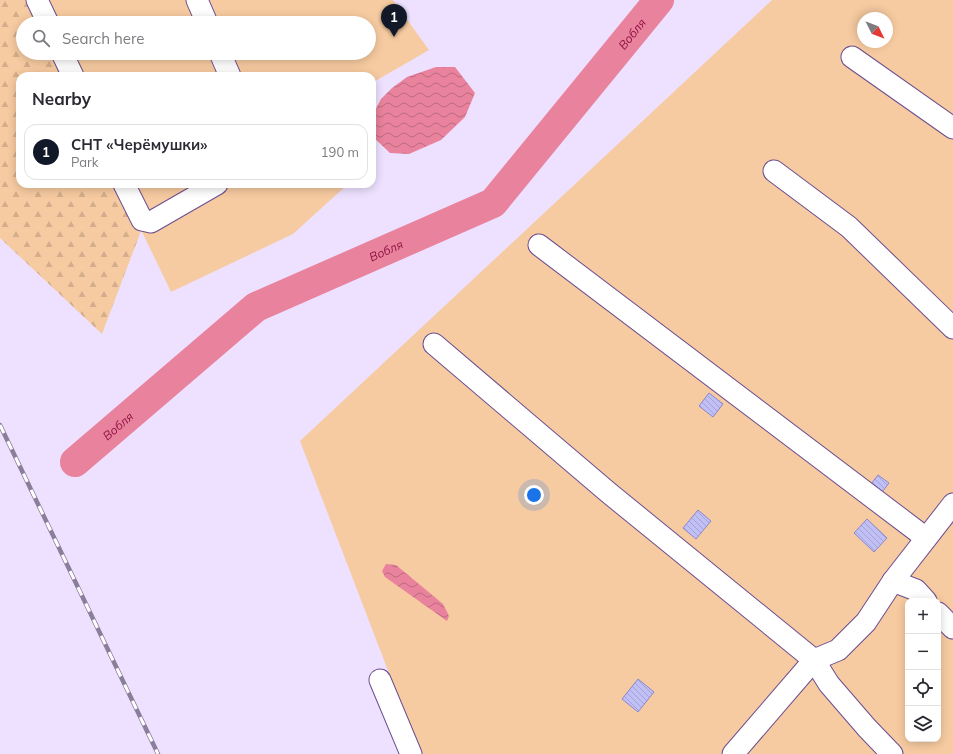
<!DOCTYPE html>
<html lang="en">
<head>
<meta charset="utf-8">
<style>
	body { margin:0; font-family:Mulish,sans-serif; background:#f2f2f3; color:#2b2b33 }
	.controls { position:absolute; right:12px; bottom:12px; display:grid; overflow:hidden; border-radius:8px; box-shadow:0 2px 10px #0003 }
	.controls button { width:36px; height:36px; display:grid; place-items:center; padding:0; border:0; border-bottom:1px solid #e1e1e2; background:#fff; color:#2b2b33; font:20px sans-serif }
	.compass { position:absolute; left:857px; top:12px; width:36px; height:36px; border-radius:50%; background:#fff; box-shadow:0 2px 10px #0003; rotate:132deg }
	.you { position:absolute; left:534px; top:495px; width:14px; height:14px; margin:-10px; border:3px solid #fff; border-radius:50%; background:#1a73e8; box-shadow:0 0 0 6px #1a73e833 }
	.badge { display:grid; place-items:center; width:26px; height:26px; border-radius:50%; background:#111827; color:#fff; font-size:13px; font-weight:700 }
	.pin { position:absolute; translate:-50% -33px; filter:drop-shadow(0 1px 2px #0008) }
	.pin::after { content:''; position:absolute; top:21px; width:14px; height:12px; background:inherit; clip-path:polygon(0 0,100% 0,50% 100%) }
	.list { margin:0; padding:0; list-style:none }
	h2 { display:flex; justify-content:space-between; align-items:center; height:52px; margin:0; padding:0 16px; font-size:17px }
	h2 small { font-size:13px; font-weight:400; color:#7c7c81 }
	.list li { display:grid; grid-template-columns:26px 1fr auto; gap:12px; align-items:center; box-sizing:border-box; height:56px; margin:0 8px 8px; padding:0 8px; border:1px solid #e1e1e2; border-radius:12px }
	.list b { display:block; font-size:15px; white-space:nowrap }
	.list p { margin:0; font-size:13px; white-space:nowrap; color:#7c7c81 }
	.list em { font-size:13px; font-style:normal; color:#7c7c81 }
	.icon { flex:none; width:22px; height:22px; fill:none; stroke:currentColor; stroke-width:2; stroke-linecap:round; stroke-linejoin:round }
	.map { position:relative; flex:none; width:953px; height:754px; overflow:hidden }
	.search { position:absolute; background:#fff; box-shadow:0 2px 10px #0003; left:16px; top:16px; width:360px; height:44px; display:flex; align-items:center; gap:10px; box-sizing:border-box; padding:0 14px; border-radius:22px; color:#7c7c81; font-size:15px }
	.panel { position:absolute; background:#fff; box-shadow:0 2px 10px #0003; left:16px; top:72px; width:360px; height:116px; border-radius:12px }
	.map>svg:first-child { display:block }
	.forest { fill:url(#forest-firs) }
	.garden { fill:#f7cba1; fill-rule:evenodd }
	.water { fill:url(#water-waves) }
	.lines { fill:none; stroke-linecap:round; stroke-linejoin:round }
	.river { stroke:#e9829c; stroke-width:30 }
	.building { fill:url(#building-back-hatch); stroke:#8987d0 }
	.minor-casing { stroke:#6c4d8f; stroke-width:23 }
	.minor { stroke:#fff; stroke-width:21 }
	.rail-casing { stroke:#8a7e9b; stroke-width:4.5 }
	.rail { stroke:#fff; stroke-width:3; stroke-dasharray:9; stroke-linecap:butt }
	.labels { text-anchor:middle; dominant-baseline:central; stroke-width:4; stroke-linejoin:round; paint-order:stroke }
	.water-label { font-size:12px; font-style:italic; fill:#901545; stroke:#fff }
</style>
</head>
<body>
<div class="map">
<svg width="953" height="754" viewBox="0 0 953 754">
	<defs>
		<pattern id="forest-firs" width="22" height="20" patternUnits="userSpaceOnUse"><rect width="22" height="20" fill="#f7cba1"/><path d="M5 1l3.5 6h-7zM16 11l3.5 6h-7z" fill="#d4ae8c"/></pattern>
		<pattern id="water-waves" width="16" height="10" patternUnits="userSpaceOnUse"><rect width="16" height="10" fill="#e9829c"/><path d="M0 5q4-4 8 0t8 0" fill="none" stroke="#bd6a81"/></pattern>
		<pattern id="building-back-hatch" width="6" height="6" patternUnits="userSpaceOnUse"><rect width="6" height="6" fill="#c0c0f7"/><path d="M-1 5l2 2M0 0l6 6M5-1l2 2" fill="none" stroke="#a5a5d5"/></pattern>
	</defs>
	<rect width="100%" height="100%" fill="#ede1ff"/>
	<polygon class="forest" points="0,0 35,0 46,23 23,23 23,53 59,53 70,76 20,76 20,184 119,184 141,231 102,334 0,238"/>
	<g class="garden">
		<polygon points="35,0 393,0 429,50 372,83 372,76 70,76 59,53 369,53 369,23 46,23"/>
		<path d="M 772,0 L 953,0 L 953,754 L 420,754 L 300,441 ZM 863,18 L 887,18 L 887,42 L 863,42 ZM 908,601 L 938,601 L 938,739 L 908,739 Z"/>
		<polygon points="119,184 348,184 293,234 171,292"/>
	</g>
	<g class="water">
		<polygon points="436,67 455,67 475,93 465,117 441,140 409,154 390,153 372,136 372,116 381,99 392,88 407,77"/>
		<polygon points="386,564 396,565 443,604 449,616 447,621 385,577 382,571"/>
	</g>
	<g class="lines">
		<path class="river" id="s1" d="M 75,462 L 256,307 L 493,203 L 659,0"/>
	</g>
	<g class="building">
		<polygon points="709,393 723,404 713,417 699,406"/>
		<polygon points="878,475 889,483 879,496 868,488"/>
		<polygon points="698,510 711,521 696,539 683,528"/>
		<polygon points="867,519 887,538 874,552 854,533"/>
		<polygon points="638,679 654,692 638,712 622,699"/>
	</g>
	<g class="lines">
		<defs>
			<g id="minor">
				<polyline points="37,0 48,23"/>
				<polyline points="197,0 207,23"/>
				<polyline points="62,53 73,76"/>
				<polyline points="220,53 230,76"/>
				<polyline points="852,57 953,128"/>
				<polyline points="774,171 849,227 953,328"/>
				<polyline points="124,184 142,220 151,222 217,184"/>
				<polyline points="539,245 926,538"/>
				<polyline points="434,344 609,493 814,660 829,684 867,728 892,754"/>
				<polyline points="893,581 916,590 926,601"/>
				<polyline points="938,613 953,628"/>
				<polyline points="380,680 411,754"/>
				<polyline points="733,754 814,660 838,650 866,622 893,581 953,504"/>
			</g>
		</defs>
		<use href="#minor" class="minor-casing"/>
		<use href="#minor" class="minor"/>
		<defs>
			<polyline id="rail" points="0,425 158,754"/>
		</defs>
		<use href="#rail" class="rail-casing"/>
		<use href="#rail" class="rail"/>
	</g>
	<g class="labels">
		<g class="water-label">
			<text stroke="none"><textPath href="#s1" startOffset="716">Вобля</textPath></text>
			<text stroke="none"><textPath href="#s1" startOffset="380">Вобля</textPath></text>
			<text stroke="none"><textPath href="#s1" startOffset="56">Вобля</textPath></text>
		</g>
	</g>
</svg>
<div class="controls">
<button>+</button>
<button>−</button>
<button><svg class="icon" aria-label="locate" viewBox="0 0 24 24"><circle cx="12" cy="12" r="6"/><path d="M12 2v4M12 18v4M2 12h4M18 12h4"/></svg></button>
<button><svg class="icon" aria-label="layers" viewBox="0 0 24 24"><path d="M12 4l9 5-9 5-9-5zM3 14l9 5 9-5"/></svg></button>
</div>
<svg class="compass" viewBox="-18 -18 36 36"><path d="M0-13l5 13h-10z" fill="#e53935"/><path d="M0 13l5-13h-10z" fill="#7c7c81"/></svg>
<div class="you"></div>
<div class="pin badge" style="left:394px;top:37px">1</div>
<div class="search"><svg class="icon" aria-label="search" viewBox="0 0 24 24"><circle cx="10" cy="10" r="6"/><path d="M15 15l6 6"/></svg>Search here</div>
<section class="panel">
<h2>Nearby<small></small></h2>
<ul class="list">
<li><span class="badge">1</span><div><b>СНТ «Черёмушки»</b><p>Park</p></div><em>190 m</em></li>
</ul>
</section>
</div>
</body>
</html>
